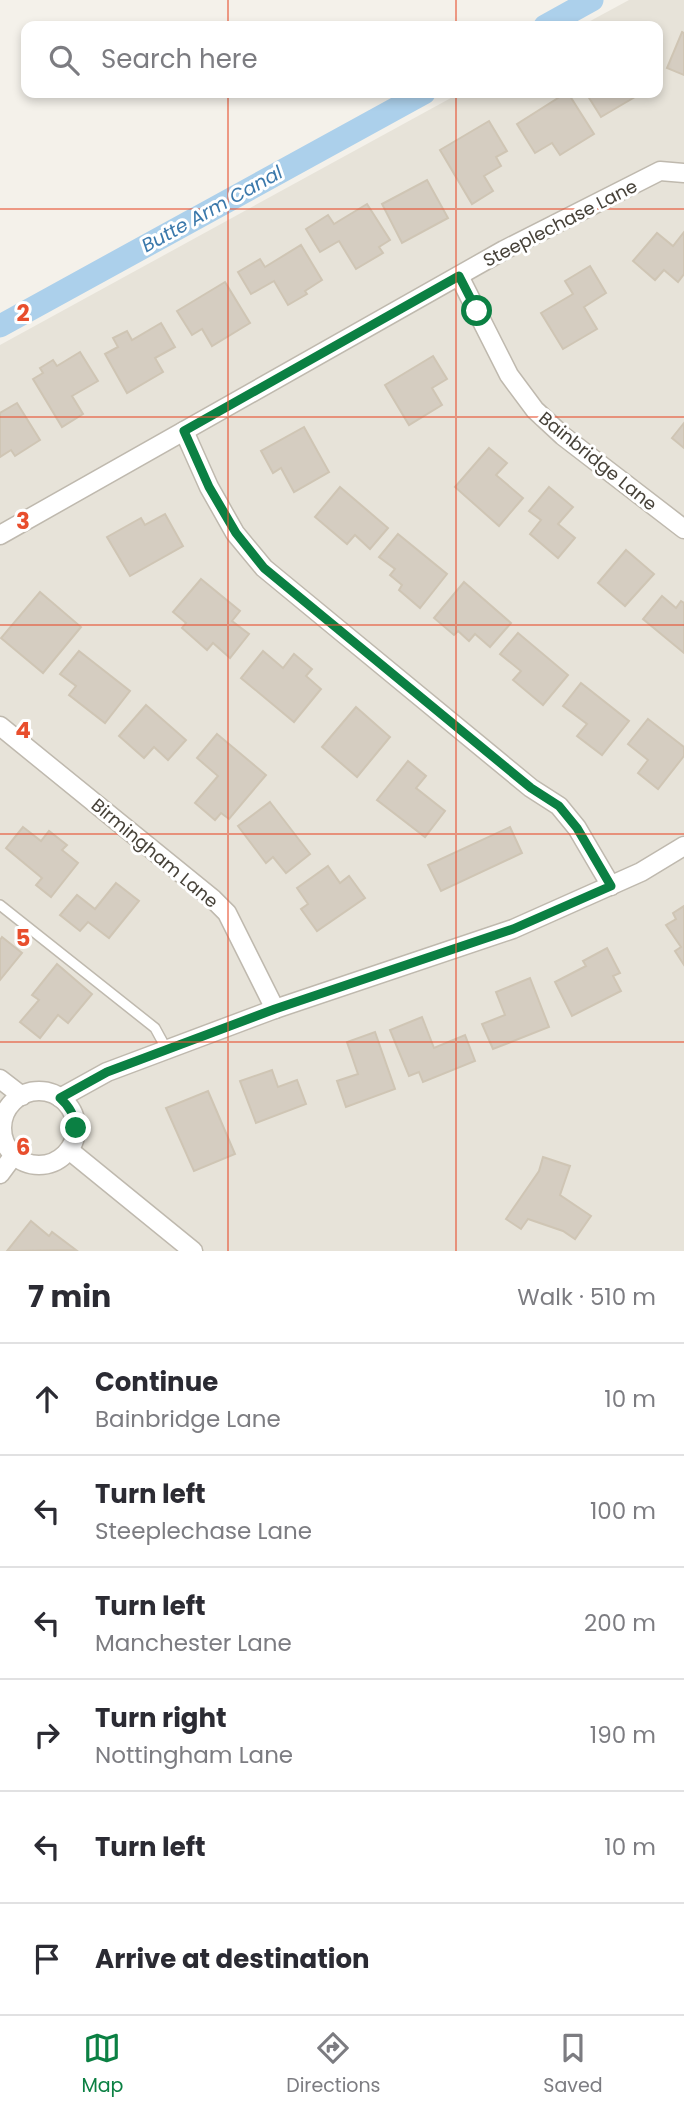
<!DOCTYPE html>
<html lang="en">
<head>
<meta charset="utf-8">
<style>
	body { margin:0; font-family:Poppins,sans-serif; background:#f2f2f3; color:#2b2b33 }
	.stop { position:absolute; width:21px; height:21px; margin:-16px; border:5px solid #0b8043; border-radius:50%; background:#fff }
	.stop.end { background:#0b8043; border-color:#fff; box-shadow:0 2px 7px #0008 }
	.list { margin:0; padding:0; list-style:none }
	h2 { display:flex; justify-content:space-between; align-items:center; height:91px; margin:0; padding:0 28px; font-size:30px }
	h2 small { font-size:23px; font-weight:400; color:#7c7c81 }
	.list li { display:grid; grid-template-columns:46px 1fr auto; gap:21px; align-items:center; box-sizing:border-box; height:112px; padding:0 28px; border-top:2px solid #e1e1e2 }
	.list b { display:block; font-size:26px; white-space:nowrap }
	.list p { margin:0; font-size:23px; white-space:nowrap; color:#7c7c81 }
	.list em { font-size:23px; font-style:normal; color:#7c7c81 }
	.icon { flex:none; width:38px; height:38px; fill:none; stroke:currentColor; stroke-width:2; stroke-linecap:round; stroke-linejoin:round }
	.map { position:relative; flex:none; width:684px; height:1251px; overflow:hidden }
	.search { position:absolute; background:#fff; box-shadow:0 4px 10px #0003; left:21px; right:21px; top:21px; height:77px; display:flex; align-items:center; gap:18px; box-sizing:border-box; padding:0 24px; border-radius:14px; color:#7c7c81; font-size:26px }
	.sheet { height:763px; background:#fff }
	nav { display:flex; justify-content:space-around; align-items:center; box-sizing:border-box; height:98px; border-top:2px solid #e1e1e2; background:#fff; font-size:19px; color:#7c7c81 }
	nav a { display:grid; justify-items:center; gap:4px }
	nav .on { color:#0b8043 }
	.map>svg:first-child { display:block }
	.residential { fill:#e7e3d9 }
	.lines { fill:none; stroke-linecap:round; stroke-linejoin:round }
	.canal { stroke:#acd0eb; stroke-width:23 }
	.building { fill:#d5cdc1; stroke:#cfc5b4; stroke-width:2 }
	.service-casing { stroke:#bfb9ae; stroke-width:12 }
	.minor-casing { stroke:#bfb9ae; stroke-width:21 }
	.service { stroke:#fff; stroke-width:9 }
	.minor { stroke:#fff; stroke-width:18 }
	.route { stroke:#0b8043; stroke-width:9 }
	.grid { fill:none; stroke:#e84e2d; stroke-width:2; stroke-opacity:0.55 }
	.labels { text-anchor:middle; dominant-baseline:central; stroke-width:6; stroke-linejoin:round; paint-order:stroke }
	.street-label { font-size:18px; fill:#474239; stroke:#fff }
	.water-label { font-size:19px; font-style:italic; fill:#3a78ab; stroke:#fff }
	.grid-label { font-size:23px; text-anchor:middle; font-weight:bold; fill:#e84e2d; stroke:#fff; stroke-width:6; stroke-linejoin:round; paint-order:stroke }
</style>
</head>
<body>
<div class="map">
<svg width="684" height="1251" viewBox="0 0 684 1251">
	<rect width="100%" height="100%" fill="#f4f1ea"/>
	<polygon class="residential" points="629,0 684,0 684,1251 0,1251 0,345 460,93 658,93 658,26 581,26"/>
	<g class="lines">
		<g class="canal">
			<polyline points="545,26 592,0"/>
			<polyline points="0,326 424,93"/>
		</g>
	</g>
	<g class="building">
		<polygon points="682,32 684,33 684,75 667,68"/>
		<polygon points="566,93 568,93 594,134 560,155 552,143 535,153 517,124"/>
		<polygon points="586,93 640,93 640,94 601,117"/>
		<polygon points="489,121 507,151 496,157 501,166 484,176 493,191 472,204 440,150"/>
		<polygon points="427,180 448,218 402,243 382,204"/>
		<polygon points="367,204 390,240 379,247 383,253 356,269 339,241 320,252 306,229 328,215 334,224"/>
		<polygon points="684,232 684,274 678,282 664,270 655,280 633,261 657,233 673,246"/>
		<polygon points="301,245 322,280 305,291 307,294 288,305 274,281 251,294 238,272 260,259 265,267"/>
		<polygon points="590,266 606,293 584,307 597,329 563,349 541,313 573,294 565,281"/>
		<polygon points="225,282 250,323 212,346 202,329 192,335 177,311"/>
		<polygon points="161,323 175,347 155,358 163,372 127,393 105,354 118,347 113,338 127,331 132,340"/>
		<polygon points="80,352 98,381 72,396 83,414 62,427 33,379 43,373 40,368 53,360 57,366"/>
		<polygon points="433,356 447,379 432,388 442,405 409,425 385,385"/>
		<polygon points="17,403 40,440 15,456 11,450 0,457 0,413"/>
		<polygon points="684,423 684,448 672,438"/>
		<polygon points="304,427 329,472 294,492 281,468 273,473 261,451"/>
		<polygon points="489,448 507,463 496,475 523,498 499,526 455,487"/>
		<polygon points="340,487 388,528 370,549 355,535 347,544 315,517"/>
		<polygon points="549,487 573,507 558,524 575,538 558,558 530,534 541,520 529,511"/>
		<polygon points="165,514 183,546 130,576 107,537 141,518 145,525"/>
		<polygon points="398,534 447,574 420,608 399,590 402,585 390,575 395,569 379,557"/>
		<polygon points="626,550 654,574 625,606 598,583"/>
		<polygon points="201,579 240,611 232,621 249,634 230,658 213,643 207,650 182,628 186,623 173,612"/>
		<polygon points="464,582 511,623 490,647 475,634 469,641 458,631 454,635 434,618"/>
		<polygon points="40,592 81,627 43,673 1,638"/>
		<polygon points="662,596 676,608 681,601 684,603 684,653 643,619"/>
		<polygon points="518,633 568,675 543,705 513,680 521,671 500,654"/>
		<polygon points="79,651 130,691 105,723 69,695 76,686 60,674"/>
		<polygon points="263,651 283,668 294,654 312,669 306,676 321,689 294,722 241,678"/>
		<polygon points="581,683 629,721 602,755 577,736 587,724 563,706"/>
		<polygon points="146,705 186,740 168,760 154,747 144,758 119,736"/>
		<polygon points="356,707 390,737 357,777 322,747"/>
		<polygon points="648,719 684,747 684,756 658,789 638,773 648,760 628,744"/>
		<polygon points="217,734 266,775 229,819 221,813 215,820 195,803 218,776 197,758"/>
		<polygon points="408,761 426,776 416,788 445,811 425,837 377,800"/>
		<polygon points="270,802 310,854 286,873 273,857 266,863 238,826"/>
		<polygon points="23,827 41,841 49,831 67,845 62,850 78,863 51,897 36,885 42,878 6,848"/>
		<polygon points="510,827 522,853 441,891 428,865"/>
		<polygon points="328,866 340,883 349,876 365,898 317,931 301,909 308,904 297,888"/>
		<polygon points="116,883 139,901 109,938 88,922 80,931 60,915 77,895 95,909"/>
		<polygon points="684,906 684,965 675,951 681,947 666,925 676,919 673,913"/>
		<polygon points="2,937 22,953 0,980 0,940"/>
		<polygon points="607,948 620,973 613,976 621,991 572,1016 555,982 586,966 583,961"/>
		<polygon points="57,964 92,994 68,1023 58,1015 40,1038 20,1022 39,1000 32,995"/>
		<polygon points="530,978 549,1027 493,1049 482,1024 505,1015 496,992"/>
		<polygon points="422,1017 434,1048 465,1035 475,1061 423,1082 419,1072 409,1076 390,1030"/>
		<polygon points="375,1032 395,1089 346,1107 337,1081 358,1074 347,1042"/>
		<polygon points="272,1070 278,1087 297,1080 306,1104 256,1123 240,1081"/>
		<polygon points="208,1091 235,1154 194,1171 166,1108"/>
		<polygon points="543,1157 570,1166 560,1195 591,1216 575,1239 563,1231 528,1219 521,1229 506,1219 539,1171"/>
		<polygon points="31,1221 49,1236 52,1232 76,1250 7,1251"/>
	</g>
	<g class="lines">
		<defs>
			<polyline id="service" points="0,905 155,1028 167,1050"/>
			<g id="minor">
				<polyline points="459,276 509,375 535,410 563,436 684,529"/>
				<polyline points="184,431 209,487 235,533 264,568 531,788 559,806 577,828 611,886"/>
				<polyline points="0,535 504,250 660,171 684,173"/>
				<polyline points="0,726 213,899 227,913 275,1009"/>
				<polyline points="0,1079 22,1096"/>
				<circle cx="39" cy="1128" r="37"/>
				<polyline points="60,1098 107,1072 275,1009 513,929 641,872 684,846"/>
				<polyline points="69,1150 193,1251"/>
				<polyline points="0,1174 14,1155"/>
			</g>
		</defs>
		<use href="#service" class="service-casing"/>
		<use href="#minor" class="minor-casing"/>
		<use href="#service" class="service"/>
		<use href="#minor" class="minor"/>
	</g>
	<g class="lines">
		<path class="route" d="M 76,1128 C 74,1115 70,1107 60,1098 L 107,1072 L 275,1009 L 513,929 L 611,886 L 577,828 L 559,806 L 531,788 L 264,568 L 236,533 L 209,487 L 184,431 L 459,276 L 477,311"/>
	</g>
	<path class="grid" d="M 228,0 L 228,26M 456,0 L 456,26M 228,93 L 228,1251M 456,93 L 456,1251M 0,209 L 684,209M 0,417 L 684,417M 0,625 L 684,625M 0,834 L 684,834M 0,1042 L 684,1042"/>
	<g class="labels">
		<g class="street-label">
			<text transform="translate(560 223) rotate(-27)">Steeplechase Lane</text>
			<text transform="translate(598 461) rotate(39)">Bainbridge Lane</text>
			<text transform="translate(155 853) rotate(40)">Birmingham Lane</text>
		</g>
		<g class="water-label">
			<text transform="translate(212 209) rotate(-29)">Butte Arm Canal</text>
		</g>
	</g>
	<g class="grid-label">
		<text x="23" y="321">2</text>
		<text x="23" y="529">3</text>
		<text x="23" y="738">4</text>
		<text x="23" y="946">5</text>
		<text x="23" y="1155">6</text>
	</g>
</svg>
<div class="stop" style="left:477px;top:311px"></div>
<div class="stop end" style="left:76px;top:1128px"></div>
<div class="search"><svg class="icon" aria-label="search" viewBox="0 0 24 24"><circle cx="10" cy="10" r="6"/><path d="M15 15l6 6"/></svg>Search here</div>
</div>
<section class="sheet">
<h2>7 min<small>Walk · 510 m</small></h2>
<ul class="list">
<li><svg class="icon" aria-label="ahead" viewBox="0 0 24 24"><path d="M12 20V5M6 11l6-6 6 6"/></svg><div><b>Continue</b><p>Bainbridge Lane</p></div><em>10 m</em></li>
<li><svg class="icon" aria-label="left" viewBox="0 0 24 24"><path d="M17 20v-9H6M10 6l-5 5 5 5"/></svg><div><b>Turn left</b><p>Steeplechase Lane</p></div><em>100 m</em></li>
<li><svg class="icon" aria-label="left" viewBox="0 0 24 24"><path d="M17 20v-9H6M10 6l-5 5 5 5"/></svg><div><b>Turn left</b><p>Manchester Lane</p></div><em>200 m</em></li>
<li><svg class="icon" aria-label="right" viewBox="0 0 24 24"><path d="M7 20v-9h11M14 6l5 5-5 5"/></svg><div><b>Turn right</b><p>Nottingham Lane</p></div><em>190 m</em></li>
<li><svg class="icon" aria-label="left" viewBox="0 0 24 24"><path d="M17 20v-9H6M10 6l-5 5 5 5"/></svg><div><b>Turn left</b></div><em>10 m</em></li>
<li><svg class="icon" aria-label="arrive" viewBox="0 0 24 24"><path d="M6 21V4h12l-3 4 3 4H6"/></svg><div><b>Arrive at destination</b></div></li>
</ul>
</section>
<nav>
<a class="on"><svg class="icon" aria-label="map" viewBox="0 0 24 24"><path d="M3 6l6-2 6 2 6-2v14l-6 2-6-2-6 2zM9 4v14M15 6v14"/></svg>Map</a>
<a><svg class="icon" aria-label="directions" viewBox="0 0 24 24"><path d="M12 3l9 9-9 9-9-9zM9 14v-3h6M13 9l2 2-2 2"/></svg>Directions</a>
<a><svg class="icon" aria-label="saved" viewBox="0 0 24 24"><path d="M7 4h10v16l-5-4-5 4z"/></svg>Saved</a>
</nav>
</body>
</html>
